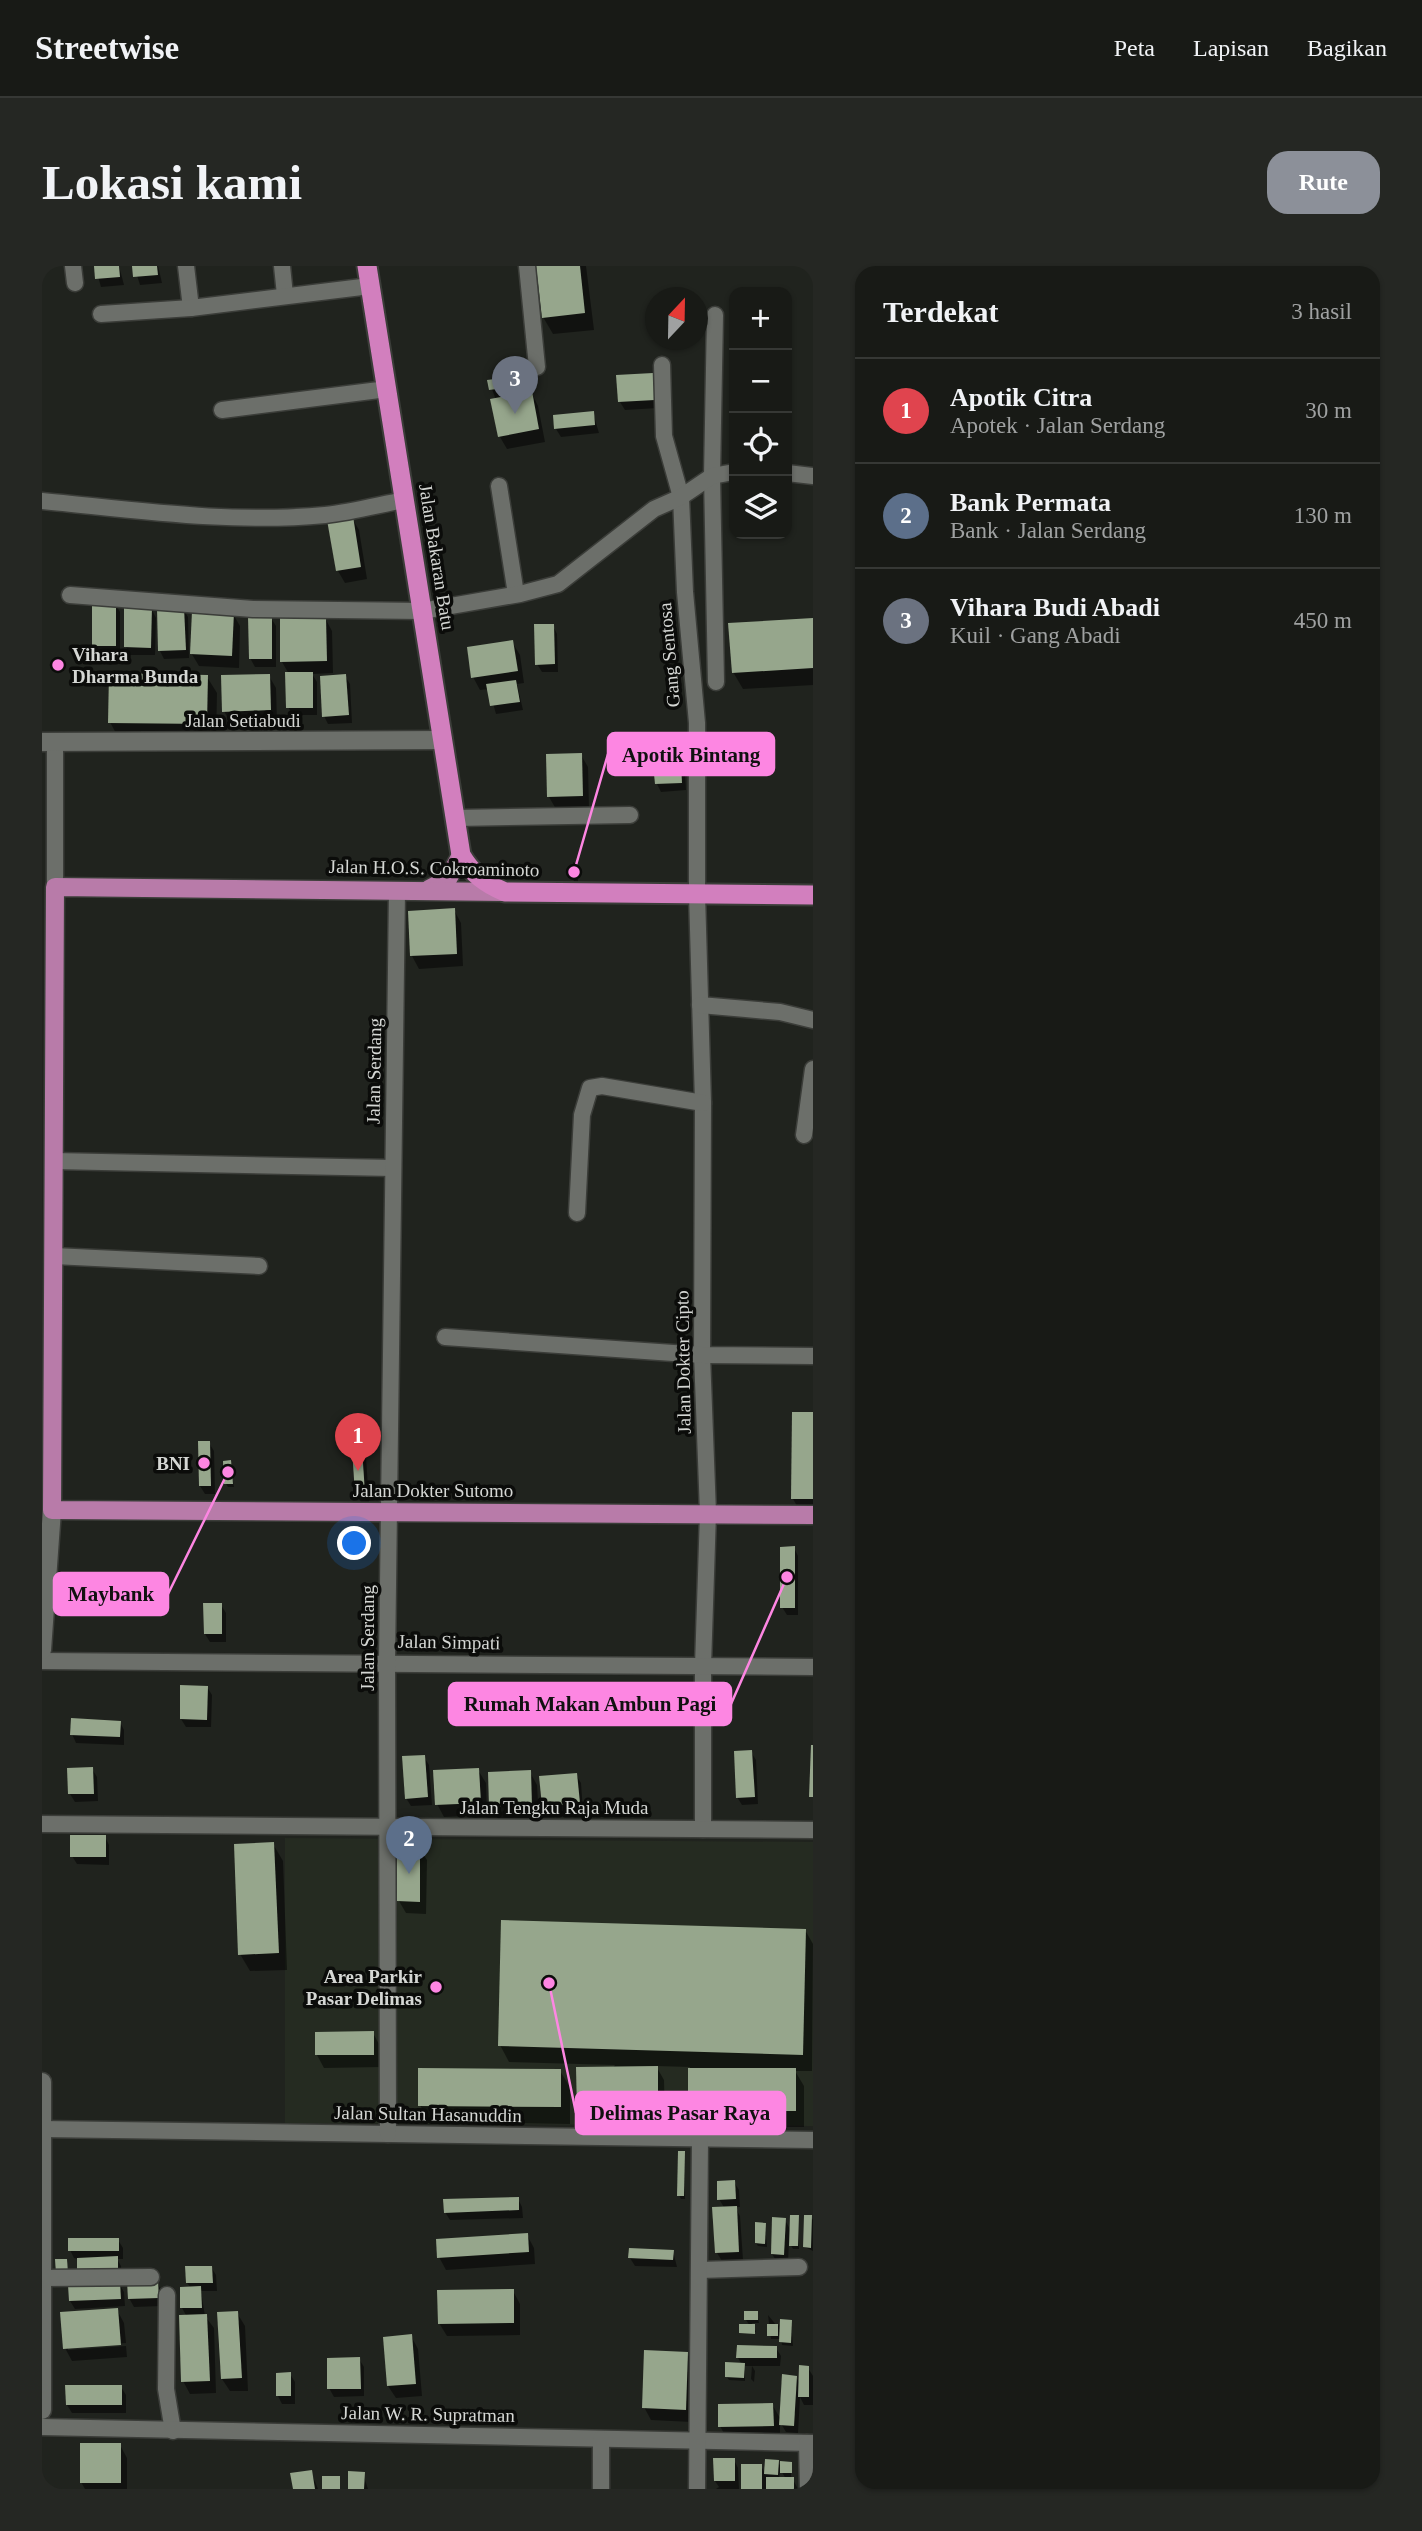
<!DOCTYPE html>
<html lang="id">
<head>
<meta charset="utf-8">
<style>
	body { margin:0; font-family:"Times New Roman",serif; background:#252723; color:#f1f3f6 }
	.controls { position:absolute; right:21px; top:21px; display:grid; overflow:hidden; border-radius:14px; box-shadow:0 2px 5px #0004 }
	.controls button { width:63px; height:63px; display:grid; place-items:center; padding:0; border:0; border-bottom:2px solid #363835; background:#181a16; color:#f1f3f6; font:35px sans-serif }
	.compass { position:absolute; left:603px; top:21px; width:63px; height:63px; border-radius:50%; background:#181a16; box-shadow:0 2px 5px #0004; rotate:22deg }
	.you { position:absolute; left:313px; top:1278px; width:24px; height:24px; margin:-18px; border:5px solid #fff; border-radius:50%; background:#1a73e8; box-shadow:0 0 0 10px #1a73e833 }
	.badge { display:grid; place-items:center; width:46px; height:46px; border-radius:50%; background:#8c9099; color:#fff; font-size:23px; font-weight:700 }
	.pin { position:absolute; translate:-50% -58px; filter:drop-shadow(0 2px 4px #0008) }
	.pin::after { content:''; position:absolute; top:37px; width:24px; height:21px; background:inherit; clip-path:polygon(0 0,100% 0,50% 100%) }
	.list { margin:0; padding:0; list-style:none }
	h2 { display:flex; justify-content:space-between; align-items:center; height:91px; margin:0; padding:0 28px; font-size:30px }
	h2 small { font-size:23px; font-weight:400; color:#9fa1a1 }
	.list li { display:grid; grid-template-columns:46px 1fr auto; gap:21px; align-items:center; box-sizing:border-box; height:105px; padding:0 28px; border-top:2px solid #363835 }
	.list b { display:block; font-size:26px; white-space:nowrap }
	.list p { margin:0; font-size:23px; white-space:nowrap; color:#9fa1a1 }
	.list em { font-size:23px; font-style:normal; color:#9fa1a1 }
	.icon { flex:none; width:38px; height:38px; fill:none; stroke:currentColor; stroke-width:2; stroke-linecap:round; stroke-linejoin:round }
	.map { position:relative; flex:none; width:771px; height:2223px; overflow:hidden; border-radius:21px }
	header { display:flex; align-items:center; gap:42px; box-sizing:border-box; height:98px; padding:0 35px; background:#181a16; border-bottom:2px solid #363835 }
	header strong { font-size:33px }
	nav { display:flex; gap:38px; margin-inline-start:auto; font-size:24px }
	.intro { display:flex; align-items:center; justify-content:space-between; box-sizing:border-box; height:168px; padding:0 42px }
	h1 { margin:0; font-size:49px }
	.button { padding:18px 32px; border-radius:21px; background:#8c9099; color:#fff; font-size:24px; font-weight:700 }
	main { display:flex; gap:42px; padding:0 42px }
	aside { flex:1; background:#181a16; border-radius:21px; box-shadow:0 2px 5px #0004 }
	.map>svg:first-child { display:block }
	.built { fill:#252b21 }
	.shadow { fill:#0007; fill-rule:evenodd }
	.building { fill:#96a68c }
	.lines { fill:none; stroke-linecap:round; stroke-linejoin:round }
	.minor-casing { stroke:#3b3d39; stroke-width:19 }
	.tertiary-casing { stroke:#3b3d39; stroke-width:21 }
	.primary-casing { stroke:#3b3d39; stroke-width:21 }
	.trunk-casing { stroke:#3b3d39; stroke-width:23 }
	.minor { stroke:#6c6f6a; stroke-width:16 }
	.tertiary { stroke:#6c6f6a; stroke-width:18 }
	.primary { stroke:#b87ba9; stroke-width:18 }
	.trunk { stroke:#d27fbe; stroke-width:19 }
	.poi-dot { fill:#fd86e2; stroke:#0b0c0a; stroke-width:2.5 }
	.labels { text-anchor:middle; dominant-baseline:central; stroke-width:7; stroke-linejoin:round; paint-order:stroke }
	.street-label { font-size:19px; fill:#d5d7d4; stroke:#0b0c0a }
	.poi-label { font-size:19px; font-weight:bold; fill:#d5d7d4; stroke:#0b0c0a; text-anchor:end }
	.leader { fill:none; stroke:#fd86e2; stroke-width:2.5 }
	.callout-dot { fill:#fd86e2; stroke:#0b0c0a; stroke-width:2.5 }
	.callout { fill:#fd86e2; stroke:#fd86e2; stroke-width:2.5 }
	.callout-label { font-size:21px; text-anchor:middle; font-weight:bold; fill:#111 }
</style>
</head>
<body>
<header>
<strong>Streetwise</strong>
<nav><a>Peta</a><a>Lapisan</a><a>Bagikan</a></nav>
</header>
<div class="intro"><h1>Lokasi kami</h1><a class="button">Rute</a></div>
<main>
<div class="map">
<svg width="771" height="2223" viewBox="0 0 771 2223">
	<rect width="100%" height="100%" fill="#20231e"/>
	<polygon class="built" points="243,1572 771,1576 771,1860 243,1857"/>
	<g class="shadow">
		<polygon points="53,0 77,0 82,19 59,21"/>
		<polygon points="92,0 116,0 120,17 98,19"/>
		<polygon points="496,0 544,0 552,64 511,68 501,51"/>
		<polygon points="610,109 614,117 616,142 583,144 578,136"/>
		<polygon points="482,111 496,140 503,176 465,183 458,171 450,135 454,134 447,115"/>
		<polygon points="688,135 692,135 692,151 689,148"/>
		<polygon points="551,147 557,167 519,171 514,163"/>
		<polygon points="310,252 317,264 325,313 303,317 296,305"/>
		<polygon points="73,338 78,346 78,388 56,388 51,380"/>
		<polygon points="109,342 114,352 113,389 88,389 84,381"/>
		<polygon points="141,343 146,351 147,392 122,393 118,385"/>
		<polygon points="191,348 198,360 197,402 157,400 148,385"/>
		<polygon points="229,352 234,360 234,401 213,401 208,392"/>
		<polygon points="283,352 290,365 291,407 270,408 275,416 275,449 251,449 246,441 247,408 240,396"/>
		<polygon points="771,354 771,419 701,423 691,406"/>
		<polygon points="511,360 515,368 516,406 500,406 495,398"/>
		<polygon points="470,376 478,389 482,417 475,418 481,444 454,448 447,423 438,424 431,411"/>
		<polygon points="227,410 234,422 235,456 189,458 182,445"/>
		<polygon points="303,410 308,418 310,457 286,458 282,450"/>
		<polygon points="165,411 175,427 174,475 77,473 68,456"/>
		<polygon points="539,489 546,501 547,542 514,543 507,531"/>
		<polygon points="638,498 643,506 644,524 619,526 615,518"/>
		<polygon points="531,596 536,599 536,620 532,617"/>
		<polygon points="412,644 419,657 421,700 377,703 370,690 367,647"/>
		<polygon points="771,1148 771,1245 758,1245 751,1233"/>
		<polygon points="167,1177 172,1185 173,1228 163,1228 158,1220"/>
		<polygon points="319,1183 324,1191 327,1236 319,1236 314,1228"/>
		<polygon points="188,1196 192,1221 186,1221 184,1218"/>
		<polygon points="752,1282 756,1290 756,1349 745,1349 740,1341"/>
		<polygon points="179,1339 184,1347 184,1376 168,1376 163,1368"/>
		<polygon points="165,1421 170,1429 169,1461 144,1461 139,1453"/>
		<polygon points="78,1456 82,1464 82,1479 34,1477 30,1468"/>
		<polygon points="709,1486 714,1494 716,1538 700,1539 695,1531"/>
		<polygon points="382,1491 387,1499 390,1539 369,1540 364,1532"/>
		<polygon points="50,1503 55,1511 56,1535 33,1536 28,1528"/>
		<polygon points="436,1504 444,1517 445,1549 402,1551 395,1538"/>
		<polygon points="488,1506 495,1519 497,1552 456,1553 449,1541"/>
		<polygon points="534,1509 539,1517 541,1545 506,1547 501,1539"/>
		<polygon points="63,1571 67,1579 67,1599 35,1598 30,1590"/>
		<polygon points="231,1578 241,1595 245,1704 208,1705 198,1688"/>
		<polygon points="377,1582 385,1594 384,1648 364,1647 357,1635"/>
		<polygon points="763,1664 771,1678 770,1805 753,1805 762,1820 762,1861 658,1861 648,1844 648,1801 614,1800 622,1814 623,1857 544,1858 537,1845 573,1799 467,1796 458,1779"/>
		<polygon points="275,1767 331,1767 338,1780 339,1801 282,1802 275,1789"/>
		<polygon points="518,1805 528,1821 528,1858 387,1856 378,1839"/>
		<polygon points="642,1887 643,1933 639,1933 637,1929"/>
		<polygon points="692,1916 697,1924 698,1941 693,1941 698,1950 701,1994 680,1995 675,1987 683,1943 677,1933"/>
		<polygon points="476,1933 480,1941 481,1952 408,1954 403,1946"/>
		<polygon points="756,1951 757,1983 751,1983 747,1976 746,1996 735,1996 730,1988 743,1954 749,1965"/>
		<polygon points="769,1951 771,1954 771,1985 763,1981"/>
		<polygon points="723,1959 725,1981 716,1980 714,1977"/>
		<polygon points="485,1969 492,1982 493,1998 404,2004 397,1991"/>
		<polygon points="76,1974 81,1982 81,1993 75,1993 79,2000 80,2016 76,2016 82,2026 83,2040 33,2043 28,2035 43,2020 36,1993 32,1992 28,1984"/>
		<polygon points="631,1985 635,2001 593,2000 588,1992"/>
		<polygon points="169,2001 174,2009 175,2025 159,2025 163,2050 172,2062 174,2127 148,2128 141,2115 145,2051 140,2042 149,2022 145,2017"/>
		<polygon points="115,2017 120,2025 120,2040 92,2041 87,2032"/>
		<polygon points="471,2025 478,2038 478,2069 405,2070 397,2057"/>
		<polygon points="75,2044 82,2057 84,2077 26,2081 26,2084 84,2080 85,2091 30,2095 23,2082"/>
		<polygon points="195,2047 203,2060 206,2125 188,2125 180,2113"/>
		<polygon points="715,2047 717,2057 710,2057 714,2066 699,2065 708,2060 704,2054"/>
		<polygon points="726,2049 735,2060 749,2055 751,2080 740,2079 739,2073 729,2073"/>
		<polygon points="369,2070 376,2083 380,2130 354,2132 346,2120 342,2072"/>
		<polygon points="734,2082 739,2090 738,2100 703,2100 703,2115 687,2114 685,2111 700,2099 696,2092"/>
		<polygon points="645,2087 652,2100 650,2156 609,2154 602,2141"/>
		<polygon points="317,2093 322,2101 322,2130 292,2131 287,2122"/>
		<polygon points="710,2100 713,2105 712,2116 709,2113"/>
		<polygon points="766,2102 771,2110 771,2139 762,2139 758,2131 756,2167 744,2166 738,2156 738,2172 685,2173 678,2160 730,2138 739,2154 754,2111 758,2118"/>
		<polygon points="248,2108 253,2116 253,2138 240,2138 236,2130"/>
		<polygon points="79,2121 84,2129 84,2147 30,2147 25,2139"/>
		<polygon points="78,2179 85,2192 85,2223 43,2223 39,2216"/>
		<polygon points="692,2194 696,2202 697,2223 674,2223 677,2221 673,2215"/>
		<path d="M 725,2195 L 736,2196 L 740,2203 L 749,2197 L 749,2210 L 756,2223 L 701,2223 L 719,2200 L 724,2209 ZM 738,2203 L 744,2213 L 737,2213 Z"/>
		<polygon points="269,2206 276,2223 253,2223"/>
		<polygon points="321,2208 326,2223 307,2223"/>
	</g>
	<g class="building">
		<polygon points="52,0 77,0 78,11 53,13"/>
		<polygon points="90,0 115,0 116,9 91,11"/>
		<polygon points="494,0 538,0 543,47 500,52"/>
		<polygon points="611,107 613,134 576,136 574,109"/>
		<polygon points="483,109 484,119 447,124 445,114"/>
		<polygon points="490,125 497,163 456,171 448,133"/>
		<polygon points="552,145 553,159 512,163 511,149"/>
		<polygon points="311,250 319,301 294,305 285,254"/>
		<rect x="50" y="336" width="24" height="44"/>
		<polygon points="82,339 110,340 109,382 82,381"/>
		<polygon points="142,341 144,384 116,385 115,342"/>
		<polygon points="150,345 192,346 190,390 148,388"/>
		<polygon points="206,350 230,350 230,393 207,393"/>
		<polygon points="238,351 284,351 285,395 238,396"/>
		<polygon points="771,352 771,402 690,407 686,357"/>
		<polygon points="492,358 512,358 513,398 493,399"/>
		<polygon points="471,374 476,405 429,412 425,381"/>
		<polygon points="243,406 271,406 271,442 244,442"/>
		<polygon points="67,407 166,409 165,458 66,457"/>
		<polygon points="228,408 229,444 180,446 179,409"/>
		<polygon points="304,408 307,449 280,451 278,410"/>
		<polygon points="474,414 478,436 448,440 444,418"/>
		<polygon points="540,487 541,530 505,531 504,488"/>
		<polygon points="639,496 640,517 613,518 611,498"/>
		<polygon points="413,642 415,688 368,690 366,645"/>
		<polygon points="750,1146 771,1146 771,1233 749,1233"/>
		<polygon points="156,1175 168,1175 169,1220 157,1220"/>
		<polygon points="320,1181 323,1228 313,1229 310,1182"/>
		<polygon points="189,1194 191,1218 182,1218 181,1195"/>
		<polygon points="753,1280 753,1342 738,1342 738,1281"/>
		<polygon points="161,1337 180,1337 180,1368 162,1368"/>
		<polygon points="138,1419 166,1420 165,1454 138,1453"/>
		<polygon points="29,1452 79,1455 78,1471 28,1469"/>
		<polygon points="769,1479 771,1479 771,1531 767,1531"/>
		<polygon points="710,1484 713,1531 694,1532 692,1485"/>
		<polygon points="383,1489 386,1531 363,1533 360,1490"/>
		<polygon points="51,1501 52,1528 26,1528 25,1502"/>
		<polygon points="437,1502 439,1537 393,1539 391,1504"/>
		<polygon points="489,1504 490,1540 447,1541 446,1506"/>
		<polygon points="535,1507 538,1537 500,1540 497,1510"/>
		<rect x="28" y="1569" width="36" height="22"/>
		<polygon points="232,1576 237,1687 196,1689 192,1578"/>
		<polygon points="355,1580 378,1580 378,1636 355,1635"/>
		<polygon points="459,1654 764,1663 761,1789 456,1780"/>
		<polygon points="332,1765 332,1789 273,1789 273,1766"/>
		<polygon points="616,1800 616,1845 535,1846 534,1801"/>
		<polygon points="376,1802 519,1803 519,1841 376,1840"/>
		<rect x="646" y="1802" width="108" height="43"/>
		<polygon points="636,1885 643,1885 642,1930 635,1930"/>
		<polygon points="693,1914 694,1933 675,1934 675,1915"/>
		<polygon points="477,1931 477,1944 402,1947 401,1933"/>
		<polygon points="695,1940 697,1986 673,1987 670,1941"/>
		<polygon points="748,1949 757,1949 756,1980 747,1980"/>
		<polygon points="762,1949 770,1949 769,1982 761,1981"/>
		<polygon points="730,1951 744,1952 742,1989 729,1988"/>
		<polygon points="713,1956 724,1957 723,1978 713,1977"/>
		<polygon points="486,1967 487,1986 395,1992 394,1973"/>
		<rect x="26" y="1972" width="51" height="13"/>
		<polygon points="587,1982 632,1984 631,1994 586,1992"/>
		<polygon points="76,1990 76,2008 35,2009 35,1992"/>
		<polygon points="13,1993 25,1993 26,2007 14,2008"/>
		<polygon points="143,2000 170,2000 171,2017 144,2017"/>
		<polygon points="116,2015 117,2032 86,2033 85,2016"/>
		<polygon points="78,2016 79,2033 27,2035 26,2019"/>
		<polygon points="159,2020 160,2042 138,2042 138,2021"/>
		<polygon points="472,2023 472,2057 396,2058 395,2024"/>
		<polygon points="76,2042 79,2079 21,2083 18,2046"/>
		<polygon points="196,2045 200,2112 179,2113 175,2046"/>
		<rect x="702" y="2045" width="14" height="9"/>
		<polygon points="165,2048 168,2115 139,2116 137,2049"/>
		<polygon points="738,2053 750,2054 749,2077 737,2076"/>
		<polygon points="697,2058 713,2058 713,2068 697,2067"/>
		<rect x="725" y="2058" width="11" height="12"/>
		<polygon points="370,2068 374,2118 345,2120 341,2071"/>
		<polygon points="695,2079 735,2080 735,2092 694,2092"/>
		<polygon points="602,2084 646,2086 644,2144 600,2142"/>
		<polygon points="318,2091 319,2123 285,2123 285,2092"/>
		<polygon points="683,2096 703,2097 702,2112 683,2111"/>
		<polygon points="757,2099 767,2100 767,2131 756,2131"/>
		<polygon points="249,2106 249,2130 234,2130 234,2107"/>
		<polygon points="740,2108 755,2110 752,2160 737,2159"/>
		<polygon points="23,2119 80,2119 80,2139 24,2139"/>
		<polygon points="731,2137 732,2160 676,2161 676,2138"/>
		<rect x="38" y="2177" width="41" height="40"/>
		<polygon points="671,2192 693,2192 693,2215 672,2215"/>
		<polygon points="723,2193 737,2194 736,2209 722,2208"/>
		<polygon points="738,2195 750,2196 750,2207 738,2207"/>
		<rect x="699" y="2198" width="21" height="25"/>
		<polygon points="270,2204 273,2223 251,2223 248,2207"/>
		<polygon points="306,2205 323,2206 322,2223 306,2223"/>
		<rect x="280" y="2210" width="18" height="13"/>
		<rect x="724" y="2211" width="28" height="12"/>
	</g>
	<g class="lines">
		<defs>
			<g id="minor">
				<polyline points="31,0 33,17"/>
				<polyline points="144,0 149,42"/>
				<polyline points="240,0 243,29"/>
				<polyline points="485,0 495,101"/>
				<polyline points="59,48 149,42 328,20"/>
				<polyline points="673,49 670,210 674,416"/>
				<polyline points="620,99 622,170 639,231 643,326 655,457 655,628 661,837 660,1089 666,1247 661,1400 661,1563"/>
				<polyline points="180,144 345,123"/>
				<polyline points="745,207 771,210"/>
				<polyline points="457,220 474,328"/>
				<path d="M 0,235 C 94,244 189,258 283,249 C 310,246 336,239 362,234"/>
				<polyline points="28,329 211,343 380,345 478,328 516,318 612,243 639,231 670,210 692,206"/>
				<polyline points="414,552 588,549"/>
				<polyline points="13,621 13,476"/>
				<polyline points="658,739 738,746 771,754"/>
				<polyline points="762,869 771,803"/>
				<polyline points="12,895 351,902"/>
				<polyline points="535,947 540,849 548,822 560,820 661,837"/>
				<polyline points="12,990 217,1000"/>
				<polyline points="403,1071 660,1089 771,1090"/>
				<polyline points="0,1395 771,1401"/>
				<polyline points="0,1558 771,1564"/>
				<polyline points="0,1863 771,1874"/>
				<polyline points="346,1868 345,1396 355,625"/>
				<polyline points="658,2004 757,2001"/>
				<polyline points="2,2012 109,2011"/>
				<polyline points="125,2029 124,2123 131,2165"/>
				<polyline points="0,2161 771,2177"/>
				<polyline points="559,2173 559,2223"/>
				<polyline points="765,2177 766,2223"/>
				<polyline points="655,2223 658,1873"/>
			</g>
			<g id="tertiary">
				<polyline points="0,476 401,474"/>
				<polyline points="0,1384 10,1244"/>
				<polyline points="0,1816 0,2144"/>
			</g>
			<g id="primary">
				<polyline points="387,623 406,613 419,589"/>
				<polyline points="463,626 13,621 10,1244 771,1249"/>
			</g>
			<path id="trunk" d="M 325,0 L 419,589 C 430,608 444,618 463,626 L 771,629"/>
		</defs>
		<use href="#minor" class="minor-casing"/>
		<use href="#tertiary" class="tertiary-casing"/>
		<use href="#primary" class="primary-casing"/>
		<use href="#trunk" class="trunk-casing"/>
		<use href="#minor" class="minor"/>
		<use href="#tertiary" class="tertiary"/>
		<use href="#primary" class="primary"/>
		<use href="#trunk" class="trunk"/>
	</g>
	<g class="poi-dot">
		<circle cx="16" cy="399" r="7"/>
		<circle cx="162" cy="1197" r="7"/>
		<circle cx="394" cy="1721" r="7"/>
	</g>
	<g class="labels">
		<g class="street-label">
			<text transform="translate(395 291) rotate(81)">Jalan Bakaran Batu</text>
			<text transform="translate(627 389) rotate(-95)">Gang Sentosa</text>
			<text x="201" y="454">Jalan Setiabudi</text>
			<text transform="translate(392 602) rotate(1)">Jalan H.O.S. Cokroaminoto</text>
			<text transform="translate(332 805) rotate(-89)">Jalan Serdang</text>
			<text transform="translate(641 1096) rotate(-91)">Jalan Dokter Cipto</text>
			<text x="391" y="1224">Jalan Dokter Sutomo</text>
			<text transform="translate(325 1372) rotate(-90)">Jalan Serdang</text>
			<text transform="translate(407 1376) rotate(1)">Jalan Simpati</text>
			<text x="512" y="1541">Jalan Tengku Raja Muda</text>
			<text transform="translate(386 1848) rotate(1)">Jalan Sultan Hasanuddin</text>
			<text transform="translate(386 2148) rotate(1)">Jalan W. R. Supratman</text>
		</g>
		<g class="poi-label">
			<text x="30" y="388" text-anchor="start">Vihara<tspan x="30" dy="22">Dharma Bunda</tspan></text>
			<text x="148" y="1197">BNI</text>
			<text x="380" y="1710">Area Parkir<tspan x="380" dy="22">Pasar Delimas</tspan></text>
		</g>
	</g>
	<path class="leader" d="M532 606L566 488M186 1206L126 1328M745 1311L689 1438M507 1717L534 1847"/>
	<g class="callout-dot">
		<circle cx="532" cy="606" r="7"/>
		<circle cx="186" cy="1206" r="7"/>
		<circle cx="745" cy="1311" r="7"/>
		<circle cx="507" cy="1717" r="7"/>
	</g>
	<g class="callout">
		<rect x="566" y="467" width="166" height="42" rx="7"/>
		<rect x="12" y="1307" width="114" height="42" rx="7"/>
		<rect x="407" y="1417" width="282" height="42" rx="7"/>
		<rect x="534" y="1826" width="209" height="42" rx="7"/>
	</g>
	<g class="callout-label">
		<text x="649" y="496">Apotik Bintang</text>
		<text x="69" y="1335">Maybank</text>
		<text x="548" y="1445">Rumah Makan Ambun Pagi</text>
		<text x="638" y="1854">Delimas Pasar Raya</text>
	</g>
</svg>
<div class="controls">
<button>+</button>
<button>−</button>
<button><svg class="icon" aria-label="locate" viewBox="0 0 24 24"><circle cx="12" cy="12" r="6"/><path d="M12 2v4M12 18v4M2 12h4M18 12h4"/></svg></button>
<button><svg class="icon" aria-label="layers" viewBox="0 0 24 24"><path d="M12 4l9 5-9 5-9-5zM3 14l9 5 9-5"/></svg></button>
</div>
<svg class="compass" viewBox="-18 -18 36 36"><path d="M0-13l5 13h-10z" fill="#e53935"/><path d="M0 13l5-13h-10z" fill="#9fa1a1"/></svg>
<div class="you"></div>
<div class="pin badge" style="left:316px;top:1205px;background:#e0444e">1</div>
<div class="pin badge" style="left:367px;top:1608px;background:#5c6f8a">2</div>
<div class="pin badge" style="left:473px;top:148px;background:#6b7280">3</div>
</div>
<aside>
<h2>Terdekat<small>3 hasil</small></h2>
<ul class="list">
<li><span class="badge" style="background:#e0444e">1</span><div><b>Apotik Citra</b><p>Apotek · Jalan Serdang</p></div><em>30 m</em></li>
<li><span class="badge" style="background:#5c6f8a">2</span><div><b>Bank Permata</b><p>Bank · Jalan Serdang</p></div><em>130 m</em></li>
<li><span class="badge" style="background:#6b7280">3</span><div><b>Vihara Budi Abadi</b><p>Kuil · Gang Abadi</p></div><em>450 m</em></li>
</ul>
</aside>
</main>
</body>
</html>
